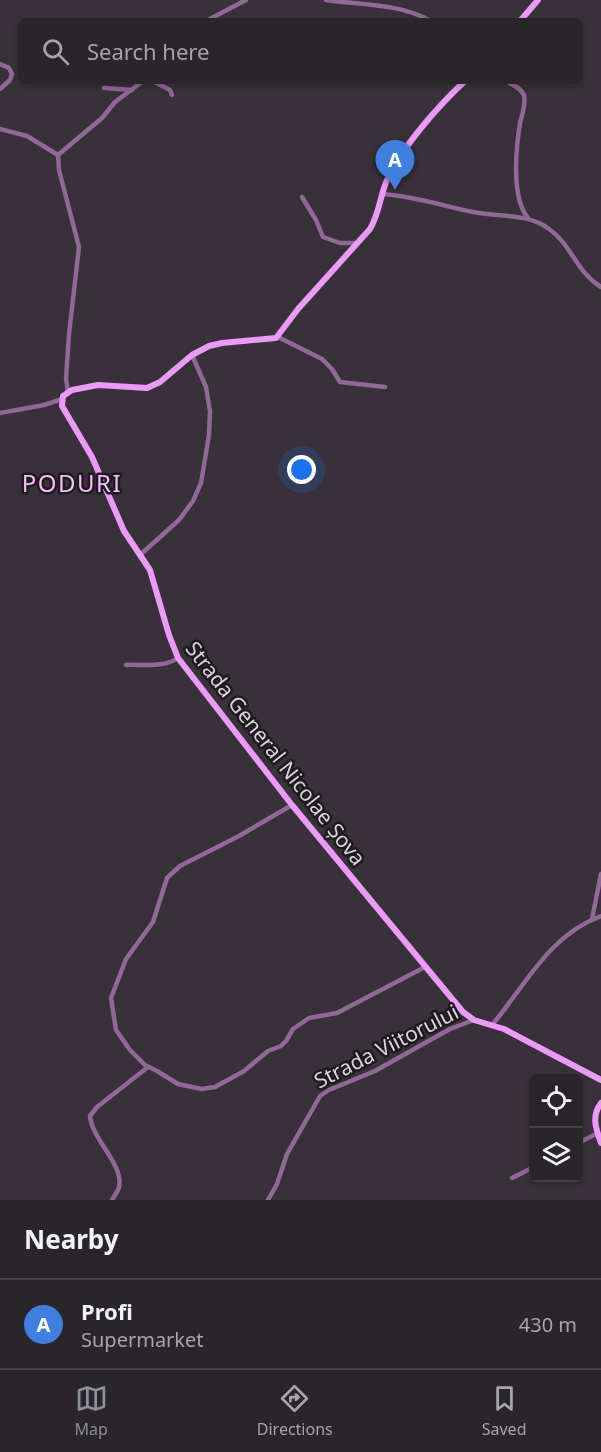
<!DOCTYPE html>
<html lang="en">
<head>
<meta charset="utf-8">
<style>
	body { margin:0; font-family:"Noto Sans",sans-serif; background:#363137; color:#f1f3f6 }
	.controls { position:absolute; right:18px; bottom:18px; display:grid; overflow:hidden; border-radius:9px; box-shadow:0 3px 9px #0003 }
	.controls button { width:54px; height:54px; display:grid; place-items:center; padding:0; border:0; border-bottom:2px solid #464247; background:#2a252b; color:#f1f3f6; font:30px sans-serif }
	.you { position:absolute; left:302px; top:470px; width:21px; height:21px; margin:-15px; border:4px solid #fff; border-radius:50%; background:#1a73e8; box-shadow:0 0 0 9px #1a73e833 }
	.badge { display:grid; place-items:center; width:39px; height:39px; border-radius:50%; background:#8c9099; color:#fff; font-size:20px; font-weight:700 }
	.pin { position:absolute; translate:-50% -50px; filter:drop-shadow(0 2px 3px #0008) }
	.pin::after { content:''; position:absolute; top:32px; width:21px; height:18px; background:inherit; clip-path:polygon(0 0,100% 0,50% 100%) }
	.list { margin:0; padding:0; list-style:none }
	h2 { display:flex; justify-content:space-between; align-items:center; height:78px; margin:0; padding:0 24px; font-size:26px }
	h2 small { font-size:20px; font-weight:400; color:#a5a5a9 }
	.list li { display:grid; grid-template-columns:39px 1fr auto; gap:18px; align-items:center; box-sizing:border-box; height:90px; padding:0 24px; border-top:2px solid #464247 }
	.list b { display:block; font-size:22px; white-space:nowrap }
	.list p { margin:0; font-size:20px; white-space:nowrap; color:#a5a5a9 }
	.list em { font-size:20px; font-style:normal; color:#a5a5a9 }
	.icon { flex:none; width:33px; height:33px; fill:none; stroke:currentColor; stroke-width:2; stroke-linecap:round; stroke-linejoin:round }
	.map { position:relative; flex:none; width:601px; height:1200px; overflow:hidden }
	.search { position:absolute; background:#2a252b; box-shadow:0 3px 9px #0003; left:18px; right:18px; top:18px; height:66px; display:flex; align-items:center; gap:15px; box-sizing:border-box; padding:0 21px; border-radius:9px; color:#a5a5a9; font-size:22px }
	.sheet { height:168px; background:#2a252b }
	nav { display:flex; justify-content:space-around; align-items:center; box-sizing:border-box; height:84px; border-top:2px solid #464247; background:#2a252b; font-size:16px; color:#a5a5a9 }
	nav a { display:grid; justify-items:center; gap:3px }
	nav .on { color:#8c9099 }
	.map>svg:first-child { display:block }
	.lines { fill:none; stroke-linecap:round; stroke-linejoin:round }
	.minor { stroke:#906996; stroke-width:4.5 }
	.major { stroke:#eb9bf7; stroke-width:6 }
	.labels { text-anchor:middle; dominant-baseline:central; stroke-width:5; stroke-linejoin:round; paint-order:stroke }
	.street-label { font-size:21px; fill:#d9d5da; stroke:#1e1a1e }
	.quarter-label { font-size:24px; letter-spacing:1.5px; fill:#f2bdfa; stroke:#1e1a1e }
</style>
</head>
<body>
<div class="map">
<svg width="601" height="1200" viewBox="0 0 601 1200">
	<rect width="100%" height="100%" fill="#383139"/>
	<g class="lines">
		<g class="minor">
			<path d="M 326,0 C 361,5 399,3 431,21"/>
			<polyline points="206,21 246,0"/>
			<polyline points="0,64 9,68 12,74 10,80 0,89"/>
			<polyline points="153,81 170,90 172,95"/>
			<path d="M 506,81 C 513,85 521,88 524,95 C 526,104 522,115 520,123 C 516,148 511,198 528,218"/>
			<polyline points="104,88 132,90"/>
			<polyline points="0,129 27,136 58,155"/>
			<polyline points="58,155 59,170 79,247 69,334 66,379 68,392"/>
			<polyline points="58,155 102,118 115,102 143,81"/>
			<path d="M 383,194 C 414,196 443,206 473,212 C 498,217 528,213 549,229 C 571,244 577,273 601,287"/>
			<polyline points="302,197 316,220 323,237 340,243 358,243"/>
			<polyline points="278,337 322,359 332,369 340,382 385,387"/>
			<polyline points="0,413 44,405 62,399"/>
			<polyline points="140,555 179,520 193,501 201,483 209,435 210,411 206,387 192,355"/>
			<path d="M 126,665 C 143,664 164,668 178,658"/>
			<polyline points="292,805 239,836 180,866 167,878 153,922 126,959 111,998 116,1030 130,1050 145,1065 157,1071 178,1084 202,1089 215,1087 244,1071 268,1051 281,1046 286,1041 293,1029 309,1018 337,1013 425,967"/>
			<polyline points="592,919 601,874"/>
			<path d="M 492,1025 C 525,986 550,934 601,916"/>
			<polyline points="578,1143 598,1133"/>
			<polyline points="512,1178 534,1167"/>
			<path d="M 112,1200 C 114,1196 118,1192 119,1187 C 124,1164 92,1140 90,1116 L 97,1107 L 148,1067"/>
			<polyline points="268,1200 277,1184 287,1154 320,1096 329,1090 375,1071 450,1029 474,1020"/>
		</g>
		<g class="major">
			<polyline points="520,21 538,0"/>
			<path d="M 465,81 C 438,106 402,147 387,180 C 380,196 379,214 370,229 L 298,309 L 276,338 L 222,343 L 209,346 L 192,355 L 160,382 L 147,388 L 98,385 L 72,390 L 63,396 L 62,406 L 92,457 L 124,531 L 150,570 L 169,635 L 178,658 L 292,805 L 463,1012 L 474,1020 L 504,1029 L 601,1080"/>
			<path d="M 601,1103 C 591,1116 596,1129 601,1143"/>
		</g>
	</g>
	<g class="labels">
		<g class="street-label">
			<text transform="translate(276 753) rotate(52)">Strada General Nicolae Șova</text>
			<text transform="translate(386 1046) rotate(-27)">Strada Viitorului</text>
		</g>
		<g class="quarter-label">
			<text x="72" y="482">PODURI</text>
		</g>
	</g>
</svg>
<div class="controls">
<button><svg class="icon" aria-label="locate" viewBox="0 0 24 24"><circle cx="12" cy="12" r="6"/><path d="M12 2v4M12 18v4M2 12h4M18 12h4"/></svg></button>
<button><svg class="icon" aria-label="layers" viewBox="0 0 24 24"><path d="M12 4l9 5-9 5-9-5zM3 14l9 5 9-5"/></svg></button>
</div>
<div class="you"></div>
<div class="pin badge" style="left:395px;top:190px;background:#3f7fe0">A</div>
<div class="search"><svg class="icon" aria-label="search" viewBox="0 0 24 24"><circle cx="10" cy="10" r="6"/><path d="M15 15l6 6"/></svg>Search here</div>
</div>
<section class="sheet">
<h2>Nearby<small></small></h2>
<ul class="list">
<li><span class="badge" style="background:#3f7fe0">A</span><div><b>Profi</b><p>Supermarket</p></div><em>430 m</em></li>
</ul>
</section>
<nav>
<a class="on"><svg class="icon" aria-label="map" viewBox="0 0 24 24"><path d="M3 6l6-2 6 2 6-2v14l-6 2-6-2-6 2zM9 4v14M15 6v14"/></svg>Map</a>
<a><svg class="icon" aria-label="directions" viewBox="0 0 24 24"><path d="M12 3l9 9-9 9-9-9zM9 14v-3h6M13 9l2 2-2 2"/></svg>Directions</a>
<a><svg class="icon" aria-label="saved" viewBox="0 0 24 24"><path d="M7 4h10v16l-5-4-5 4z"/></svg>Saved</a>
</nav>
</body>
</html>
